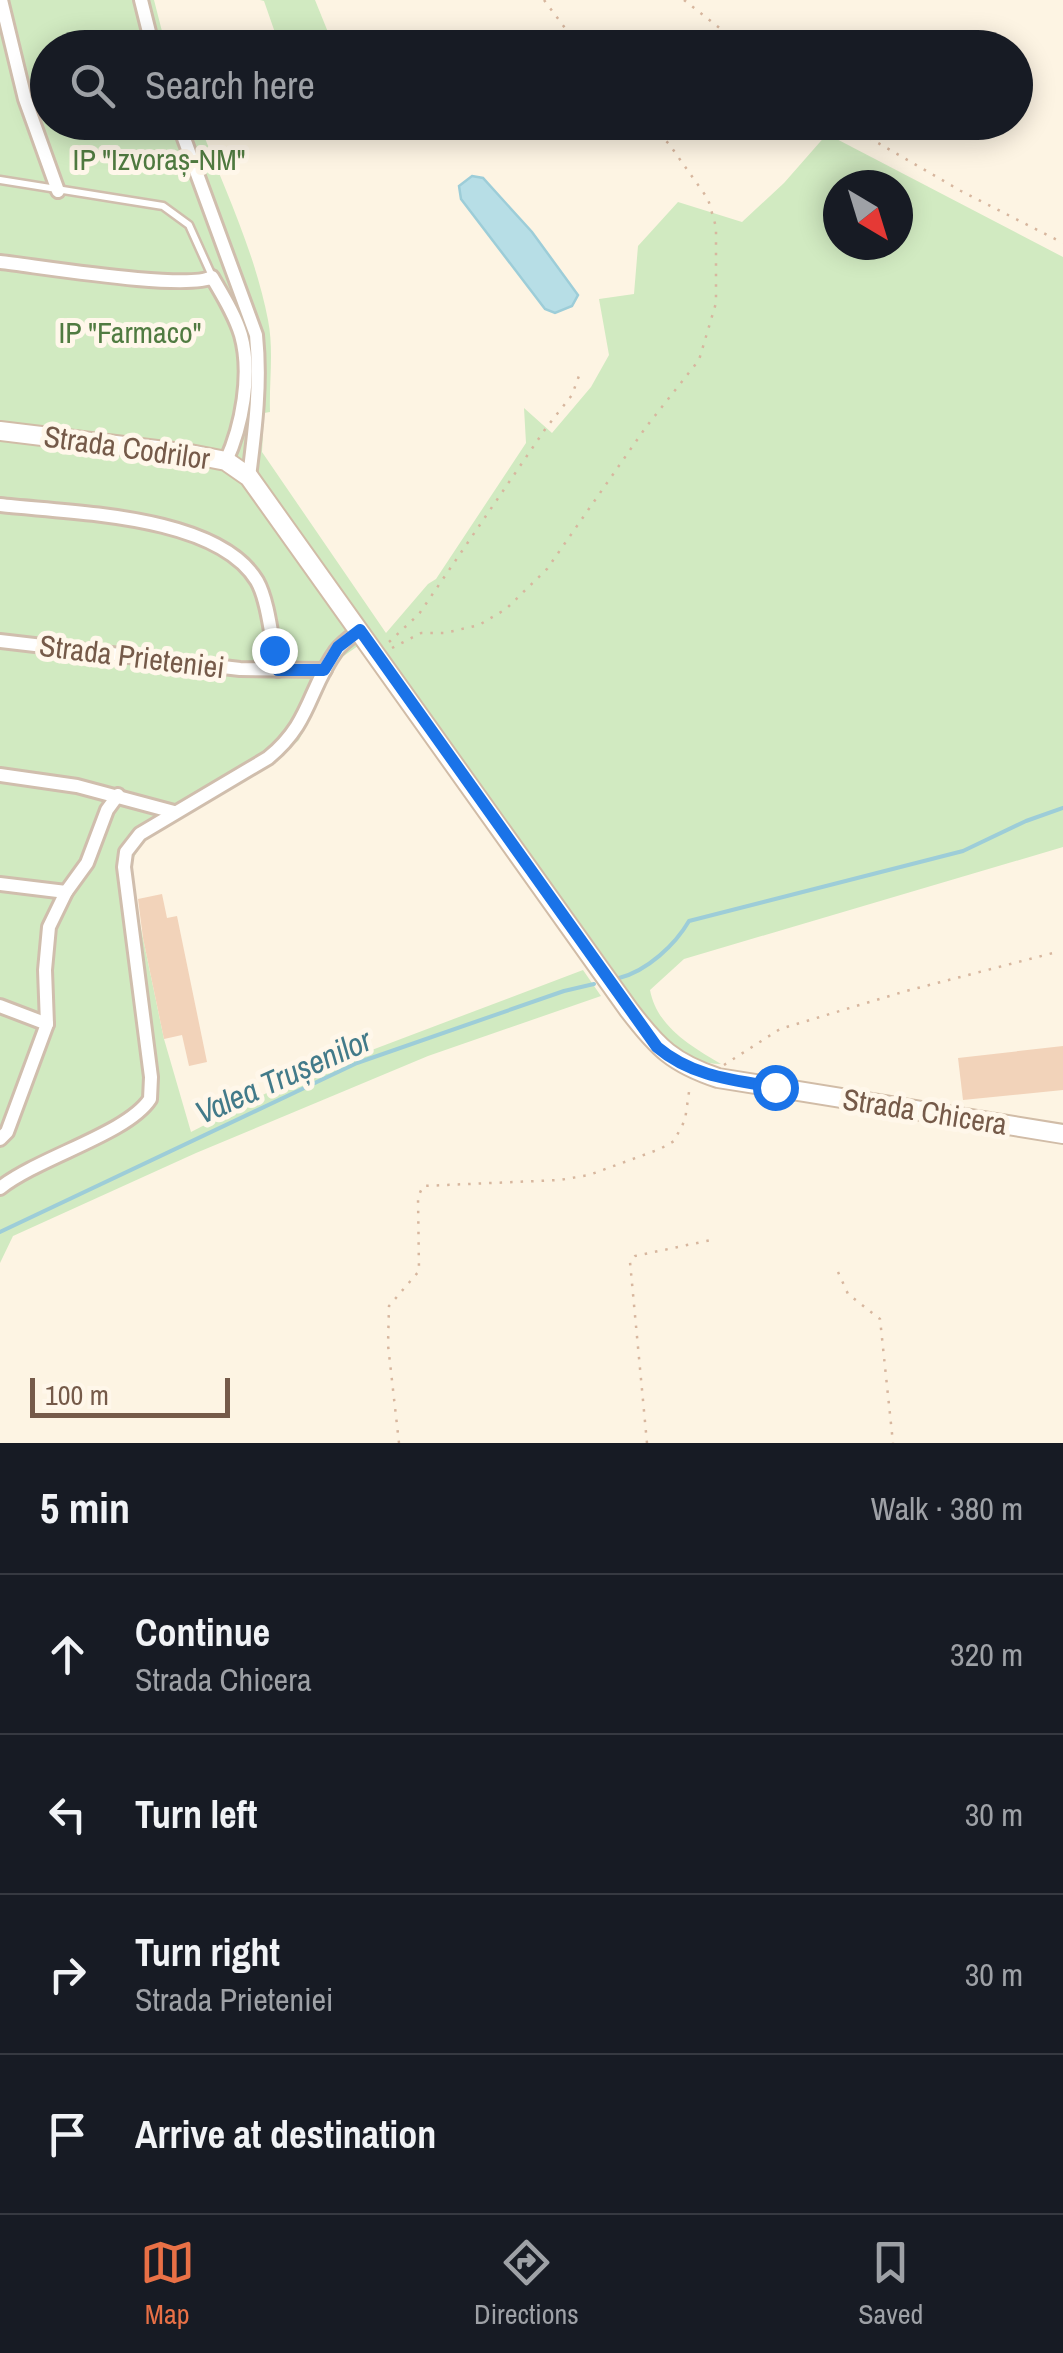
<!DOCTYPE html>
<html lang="en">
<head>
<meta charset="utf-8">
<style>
	body { margin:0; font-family:"Archivo Narrow",sans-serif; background:#20242c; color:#f1f3f6 }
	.compass { position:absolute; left:823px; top:170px; width:90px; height:90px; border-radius:50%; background:#171b24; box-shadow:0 5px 25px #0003; rotate:142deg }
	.scale { position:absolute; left:30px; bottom:25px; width:200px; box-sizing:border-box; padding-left:10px; border:5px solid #755a49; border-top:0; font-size:28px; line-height:35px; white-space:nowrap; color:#755a49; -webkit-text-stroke:8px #fff7ea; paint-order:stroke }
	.stop { position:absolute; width:30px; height:30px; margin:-22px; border:8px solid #1a73e8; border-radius:50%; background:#fff }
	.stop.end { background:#1a73e8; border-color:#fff; box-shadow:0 2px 10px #0008 }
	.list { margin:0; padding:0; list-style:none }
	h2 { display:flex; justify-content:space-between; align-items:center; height:130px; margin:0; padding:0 40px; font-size:42px }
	h2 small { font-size:32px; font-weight:400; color:#9ea1a6 }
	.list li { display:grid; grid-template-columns:65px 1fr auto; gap:30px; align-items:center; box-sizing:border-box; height:160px; padding:0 40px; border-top:2px solid #363941 }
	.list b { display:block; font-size:38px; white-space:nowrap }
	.list p { margin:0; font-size:32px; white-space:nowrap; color:#9ea1a6 }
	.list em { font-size:32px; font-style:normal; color:#9ea1a6 }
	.icon { flex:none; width:55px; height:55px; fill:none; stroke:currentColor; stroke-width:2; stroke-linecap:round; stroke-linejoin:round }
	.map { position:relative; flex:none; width:1063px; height:1443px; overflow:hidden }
	.search { position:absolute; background:#171b24; box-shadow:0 5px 25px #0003; left:30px; right:30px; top:30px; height:110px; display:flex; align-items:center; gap:25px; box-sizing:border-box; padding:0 35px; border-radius:55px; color:#9ea1a6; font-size:38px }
	.sheet { height:770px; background:#171b24 }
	nav { display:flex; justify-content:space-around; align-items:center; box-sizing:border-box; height:140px; border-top:2px solid #363941; background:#171b24; font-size:28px; color:#9ea1a6 }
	nav a { display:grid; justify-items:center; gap:5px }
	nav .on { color:#e87046 }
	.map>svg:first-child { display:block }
	.green { fill:#d1eac1; fill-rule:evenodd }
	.water { fill:#b7dee6; stroke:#9dcdd8; stroke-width:2.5 }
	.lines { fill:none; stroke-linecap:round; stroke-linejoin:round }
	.stream { stroke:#9dcdd8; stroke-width:4 }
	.building { fill:#f2d3ba }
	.lane-casing { stroke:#d0bead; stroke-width:11 }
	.street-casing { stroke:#d0bead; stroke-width:18 }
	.secondary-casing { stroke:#d1bca7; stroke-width:22 }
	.path { stroke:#d7b69e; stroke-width:2.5; stroke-dasharray:2.5 8; stroke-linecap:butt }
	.lane { stroke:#fff; stroke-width:6 }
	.street { stroke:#fff; stroke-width:12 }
	.secondary { stroke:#fff; stroke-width:18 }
	.route { stroke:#1a73e8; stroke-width:12 }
	.labels { text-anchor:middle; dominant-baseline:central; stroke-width:10; stroke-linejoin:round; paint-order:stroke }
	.park-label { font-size:30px; fill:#507b41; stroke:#fff7ea }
	.street-label { font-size:30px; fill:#755a49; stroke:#fff7ea }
	.water-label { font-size:32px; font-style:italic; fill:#427a89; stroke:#fff7ea }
</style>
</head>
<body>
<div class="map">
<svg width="1063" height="1443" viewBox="0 0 1063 1443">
	<rect width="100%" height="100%" fill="#fdf4e3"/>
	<g class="green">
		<path d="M 0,0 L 154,0 L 166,47 L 48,48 L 48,122 L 199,123 C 224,188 255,252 268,320 C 274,351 269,381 270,412 L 264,413 L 262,452 L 386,633 L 428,584 L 436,579 L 526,443 L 524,408 L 552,433 L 591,387 L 609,355 L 599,299 L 634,294 L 638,246 L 678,202 L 742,222 L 784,183 L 827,134 L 1063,257 L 1063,847 L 684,959 L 650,990 C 657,1027 691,1046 721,1064 C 665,1063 637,1008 611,966 L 372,636 L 338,660 L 299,740 L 280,757 L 143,842 L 131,862 L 135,900 L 164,1039 L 191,1132 L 290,1081 L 583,970 L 601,996 L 428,1056 L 196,1153 L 13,1236 L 0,1263 ZM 838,185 L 898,185 L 898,245 L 838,245 Z"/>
		<polygon points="260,0 315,0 334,47 280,47 264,1"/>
	</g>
	<polygon class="water" points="472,176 483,178 532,232 578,295 572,306 555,313 545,309 461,199 459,186"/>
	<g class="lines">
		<g class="stream">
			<path d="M 619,978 C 647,971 675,945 689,921 L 963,851 L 1026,821 L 1063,808"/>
			<polyline points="0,1232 357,1063 564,991 594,984"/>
		</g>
	</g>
	<g class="building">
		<polygon points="162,894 167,918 177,916 207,1062 189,1066 182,1035 164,1039 143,938 138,899"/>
		<polygon points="1063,1046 1063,1090 963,1100 958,1058"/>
	</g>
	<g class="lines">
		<defs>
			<polyline id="lane" points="0,180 163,206 189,225 212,276"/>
			<g id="street">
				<polyline points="1,0 25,99 58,191"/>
				<polyline points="141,0 153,48"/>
				<path d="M 178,122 L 256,335 C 261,383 255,429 249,477"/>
				<path d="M 0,262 C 37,266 187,291 212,277 C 223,296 235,315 241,335 C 252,374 242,426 226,461"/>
				<path d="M 0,505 C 70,513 217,514 257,581 C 269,602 272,645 278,670"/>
				<polyline points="0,641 240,669 325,670"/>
				<polyline points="0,775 77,786 174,812"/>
				<polyline points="0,884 66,892"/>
				<polyline points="0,1006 47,1024"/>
				<polyline points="0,1139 7,1132 47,1024 45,970 49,927 66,892 87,863 107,810 118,795"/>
				<path d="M 0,1188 C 39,1157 127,1134 150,1099 L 151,1077 L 124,867 L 126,852 L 140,834 L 268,758 C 311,723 308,690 336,651 C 342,643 352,636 360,630"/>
			</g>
			<path id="secondary" d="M 0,431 L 190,454 L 226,461 L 249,477 L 629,1010 C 658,1048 673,1063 718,1078 L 1063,1134"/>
		</defs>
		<use href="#lane" class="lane-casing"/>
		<use href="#street" class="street-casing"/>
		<use href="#secondary" class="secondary-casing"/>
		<g class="path">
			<polyline points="544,0 580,48"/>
			<polyline points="684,0 745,48"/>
			<polyline points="842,122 961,191 1063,243"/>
			<polyline points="389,642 419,614 546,428 572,395 580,373"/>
			<polyline points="392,648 421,633 445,633 479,625 506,609 547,569 646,427 699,360 716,303 716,227 708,199 669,144 648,122"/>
			<polyline points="724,1065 780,1029 906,991 1057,952"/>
			<polyline points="838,1272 848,1294 880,1319 893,1443"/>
			<polyline points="399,1443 388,1345 389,1306 419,1271 418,1197 423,1186 560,1180 589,1175 660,1149 674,1141 685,1120 690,1085"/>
			<polyline points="647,1443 630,1262 635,1256 716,1239"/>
		</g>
		<use href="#lane" class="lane"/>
		<use href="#street" class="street"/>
		<use href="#secondary" class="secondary"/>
	</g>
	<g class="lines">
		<path class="route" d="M 274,650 L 278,670 L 324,670 L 338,647 L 360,630 L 657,1047 C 691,1076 732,1080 775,1087"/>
	</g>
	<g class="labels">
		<g class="park-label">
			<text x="159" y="159">IP "Izvoraș-NM"</text>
			<text x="130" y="332">IP "Farmaco"</text>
		</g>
		<g class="street-label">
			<text transform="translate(127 447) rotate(8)">Strada Codrilor</text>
			<text transform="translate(132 656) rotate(7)">Strada Prieteniei</text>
			<text transform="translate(925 1111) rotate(9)">Strada Chicera</text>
		</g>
		<g class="water-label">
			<text transform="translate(283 1076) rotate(-24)">Valea Trușenilor</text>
		</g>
	</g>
</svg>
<svg class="compass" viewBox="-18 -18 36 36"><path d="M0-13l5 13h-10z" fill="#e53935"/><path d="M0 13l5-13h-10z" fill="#9ea1a6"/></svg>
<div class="scale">100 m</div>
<div class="stop" style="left:775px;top:1087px"></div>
<div class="stop end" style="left:274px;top:650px"></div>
<div class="search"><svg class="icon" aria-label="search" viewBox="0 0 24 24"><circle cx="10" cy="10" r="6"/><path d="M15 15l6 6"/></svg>Search here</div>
</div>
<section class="sheet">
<h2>5 min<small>Walk · 380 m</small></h2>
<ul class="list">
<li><svg class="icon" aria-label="ahead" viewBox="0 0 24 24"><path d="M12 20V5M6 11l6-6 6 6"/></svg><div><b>Continue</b><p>Strada Chicera</p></div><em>320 m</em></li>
<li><svg class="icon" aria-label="left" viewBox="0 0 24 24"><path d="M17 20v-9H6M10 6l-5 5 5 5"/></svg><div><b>Turn left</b></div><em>30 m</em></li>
<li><svg class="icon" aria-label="right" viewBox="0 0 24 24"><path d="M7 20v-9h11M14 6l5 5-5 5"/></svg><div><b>Turn right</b><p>Strada Prieteniei</p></div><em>30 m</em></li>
<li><svg class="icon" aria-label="arrive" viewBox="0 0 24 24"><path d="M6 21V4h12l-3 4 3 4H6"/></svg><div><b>Arrive at destination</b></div></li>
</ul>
</section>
<nav>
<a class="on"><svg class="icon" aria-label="map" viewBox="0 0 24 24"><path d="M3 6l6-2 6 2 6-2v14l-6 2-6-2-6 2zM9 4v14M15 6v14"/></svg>Map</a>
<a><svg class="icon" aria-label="directions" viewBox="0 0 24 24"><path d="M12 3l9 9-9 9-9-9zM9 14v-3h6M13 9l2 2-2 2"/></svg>Directions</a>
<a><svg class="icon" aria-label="saved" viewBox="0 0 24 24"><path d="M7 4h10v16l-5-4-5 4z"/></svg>Saved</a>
</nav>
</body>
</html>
